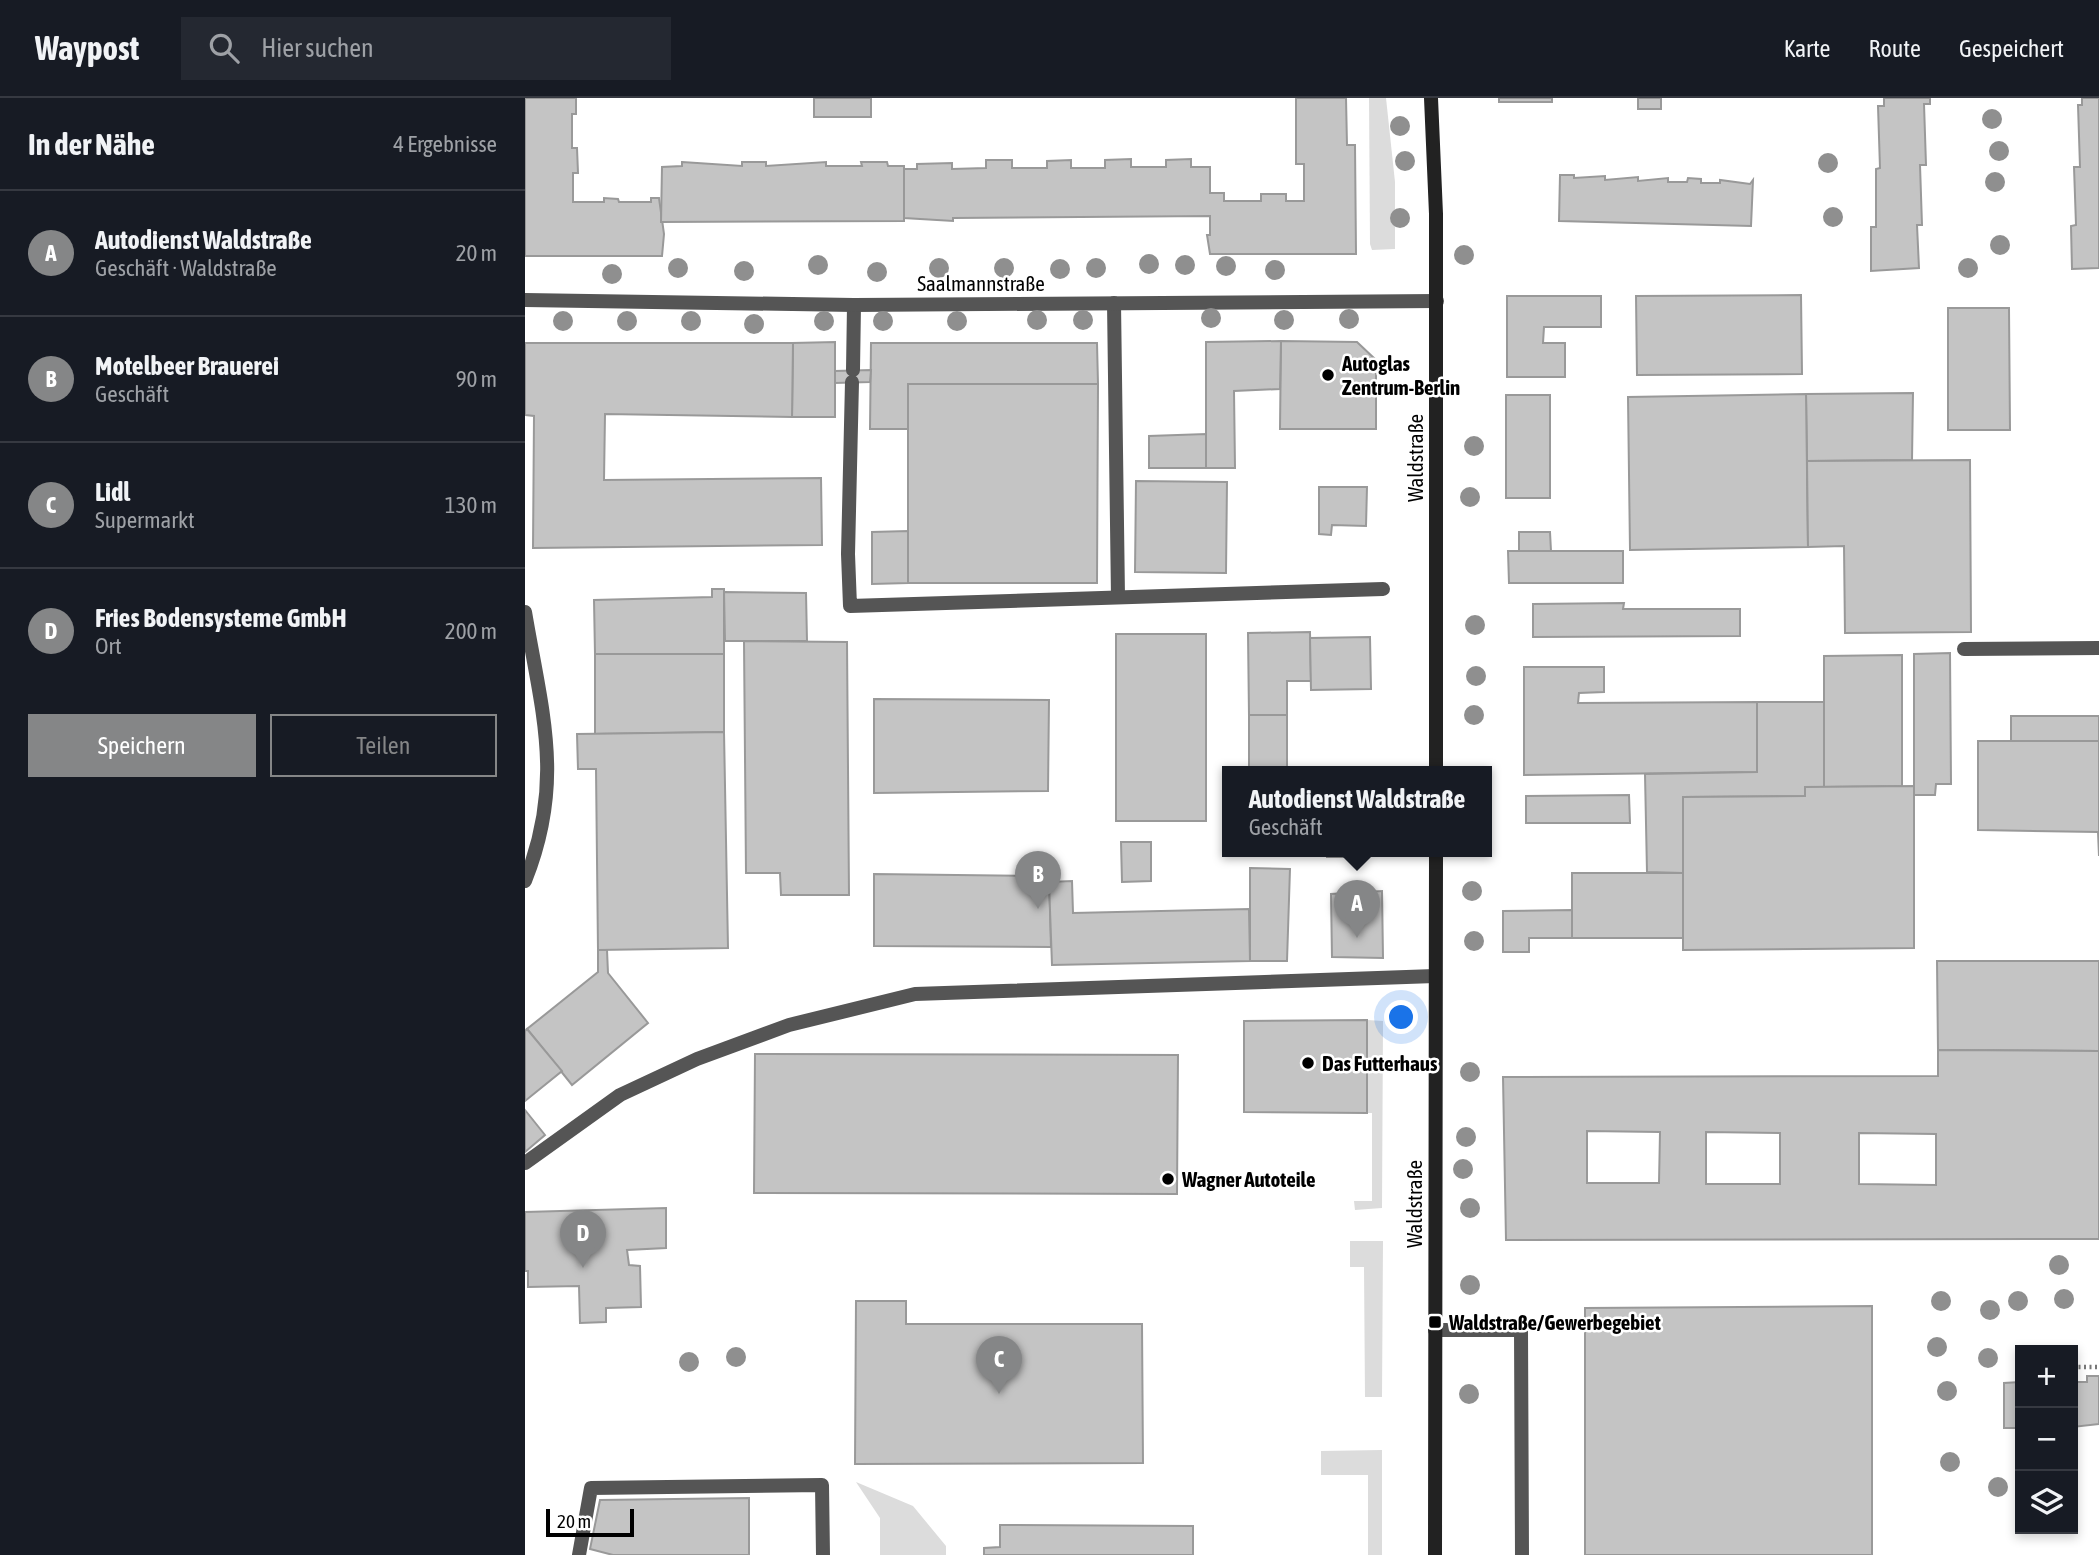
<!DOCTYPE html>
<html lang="de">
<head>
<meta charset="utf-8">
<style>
	body { margin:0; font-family:"Asap Condensed",sans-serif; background:#242831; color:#f1f3f6 }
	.controls { position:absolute; right:21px; bottom:21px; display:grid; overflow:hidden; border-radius:0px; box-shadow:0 4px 10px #0003 }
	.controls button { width:63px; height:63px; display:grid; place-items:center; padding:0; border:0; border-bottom:2px solid #363941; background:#171b24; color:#f1f3f6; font:35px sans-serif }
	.scale { position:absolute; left:21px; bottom:18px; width:88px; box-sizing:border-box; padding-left:7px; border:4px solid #000; border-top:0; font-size:19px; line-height:24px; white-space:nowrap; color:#000; -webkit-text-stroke:5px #fff; paint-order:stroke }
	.you { position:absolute; left:877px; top:920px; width:24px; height:24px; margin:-18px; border:5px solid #fff; border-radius:50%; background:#1a73e8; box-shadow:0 0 0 10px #1a73e833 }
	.badge { display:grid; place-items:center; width:46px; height:46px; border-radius:50%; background:#858687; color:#fff; font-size:23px; font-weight:700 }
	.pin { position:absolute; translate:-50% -58px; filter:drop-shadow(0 2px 4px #0008) }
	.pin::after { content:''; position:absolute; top:37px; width:24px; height:21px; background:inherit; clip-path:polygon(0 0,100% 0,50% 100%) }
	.popup { position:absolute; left:697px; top:668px; width:270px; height:91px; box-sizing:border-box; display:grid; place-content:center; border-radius:0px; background:#171b24; filter:drop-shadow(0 2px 5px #0005); font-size:23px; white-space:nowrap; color:#9ea1a6 }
	.popup b { font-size:26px; color:#f1f3f6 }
	.popup::after { content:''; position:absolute; left:50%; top:100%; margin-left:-14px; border:14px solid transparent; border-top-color:#171b24 }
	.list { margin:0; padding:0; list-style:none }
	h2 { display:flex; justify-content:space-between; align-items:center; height:91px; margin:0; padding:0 28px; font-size:30px }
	h2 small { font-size:23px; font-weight:400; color:#9ea1a6 }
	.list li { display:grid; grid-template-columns:46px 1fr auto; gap:21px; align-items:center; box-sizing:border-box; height:126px; padding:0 28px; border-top:2px solid #363941 }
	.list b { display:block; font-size:26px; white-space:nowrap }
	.list p { margin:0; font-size:23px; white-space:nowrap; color:#9ea1a6 }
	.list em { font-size:23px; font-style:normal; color:#9ea1a6 }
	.actions { display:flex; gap:14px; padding:21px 28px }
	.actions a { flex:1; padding:16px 0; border:2px solid #858687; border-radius:0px; text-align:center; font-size:24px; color:#858687 }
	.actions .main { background:#858687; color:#fff }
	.icon { flex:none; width:38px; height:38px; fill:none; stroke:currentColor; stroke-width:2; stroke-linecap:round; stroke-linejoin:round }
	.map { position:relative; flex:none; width:1574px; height:1457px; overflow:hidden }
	header { display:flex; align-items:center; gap:42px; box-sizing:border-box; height:98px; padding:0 35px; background:#171b24; border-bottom:2px solid #363941 }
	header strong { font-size:33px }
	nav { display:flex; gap:38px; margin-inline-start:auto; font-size:24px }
	.search { width:490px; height:63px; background:#242831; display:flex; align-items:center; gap:18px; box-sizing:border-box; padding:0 24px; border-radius:0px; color:#9ea1a6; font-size:26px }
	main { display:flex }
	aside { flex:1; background:#171b24 }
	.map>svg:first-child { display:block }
	.green { fill:#dcdcdc }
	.building { fill:#c4c4c4; stroke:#999; stroke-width:2; fill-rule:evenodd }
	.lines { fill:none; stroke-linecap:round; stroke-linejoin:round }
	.path { stroke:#777; stroke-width:4.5; stroke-dasharray:2 3.5; stroke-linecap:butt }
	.service { stroke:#555; stroke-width:14 }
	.minor { stroke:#555; stroke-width:14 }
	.secondary { stroke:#222; stroke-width:14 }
	.tree { fill:#8f8f8f }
	.poi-dot { fill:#000; stroke:#fff; stroke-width:2.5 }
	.labels { text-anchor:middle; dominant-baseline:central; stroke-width:5; stroke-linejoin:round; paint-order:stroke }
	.street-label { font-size:21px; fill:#000; stroke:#fff }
	.poi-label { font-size:21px; font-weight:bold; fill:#000; stroke:#fff; text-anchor:start }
</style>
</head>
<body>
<header>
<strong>Waypost</strong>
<div class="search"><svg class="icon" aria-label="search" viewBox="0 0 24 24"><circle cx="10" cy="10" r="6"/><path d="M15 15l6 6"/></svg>Hier suchen</div>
<nav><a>Karte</a><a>Route</a><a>Gespeichert</a></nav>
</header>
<main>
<aside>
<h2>In der Nähe<small>4 Ergebnisse</small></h2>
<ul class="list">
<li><span class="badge">A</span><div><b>Autodienst Waldstraße</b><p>Geschäft · Waldstraße</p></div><em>20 m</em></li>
<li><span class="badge">B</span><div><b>Motelbeer Brauerei</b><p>Geschäft</p></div><em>90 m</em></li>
<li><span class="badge">C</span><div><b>Lidl</b><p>Supermarkt</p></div><em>130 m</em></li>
<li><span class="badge">D</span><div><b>Fries Bodensysteme GmbH</b><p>Ort</p></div><em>200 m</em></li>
</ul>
<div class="actions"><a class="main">Speichern</a><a>Teilen</a></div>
</aside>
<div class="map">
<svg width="1574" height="1457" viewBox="0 0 1574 1457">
	<rect width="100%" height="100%" fill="#fff"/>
	<g class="green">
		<polygon points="844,0 861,0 870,84 870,151 847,152 845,146"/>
		<polygon points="842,922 858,923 857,1110 830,1112 829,1103 847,1103 847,1015 842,1015"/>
		<polygon points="825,1143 858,1143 857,1299 840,1299 839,1169 825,1169"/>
		<polygon points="857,1352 857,1457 843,1457 843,1377 796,1377 796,1353"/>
		<polygon points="331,1384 388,1408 421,1448 421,1457 355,1457 355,1420"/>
	</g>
	<g class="building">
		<polygon points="0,0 51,0 51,16 47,16 47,50 52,50 53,75 48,75 48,104 79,104 79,100 93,101 94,104 126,104 126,100 134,100 139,136 137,158 0,158"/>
		<rect x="289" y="0" width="57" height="19"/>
		<polygon points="771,0 821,0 822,47 830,47 831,156 685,156 682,137 685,137 685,118 428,120 428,123 379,120 379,71 392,71 392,66 427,65 427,71 461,70 461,62 487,62 487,70 522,70 522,63 546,62 546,70 580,70 580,62 606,61 606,69 641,69 641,62 666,61 666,69 685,69 685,95 699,95 699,103 736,103 736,96 761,96 761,103 779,103 779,66 771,66"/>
		<rect x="974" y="0" width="53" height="4"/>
		<rect x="1113" y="0" width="23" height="11"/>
		<polygon points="1359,0 1405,0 1405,6 1399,6 1401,67 1395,67 1397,127 1392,127 1394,170 1346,173 1346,129 1351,129 1351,71 1355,70 1353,8 1359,8"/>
		<polygon points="1557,0 1574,0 1574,170 1547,171 1546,128 1551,127 1549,69 1555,69 1553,7 1557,7"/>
		<polygon points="157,64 217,68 217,64 241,64 241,68 301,64 301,68 337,68 336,64 362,64 363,68 379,68 379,123 136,124 137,69 157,68"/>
		<polygon points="1035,77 1049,77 1049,80 1080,78 1080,82 1113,79 1113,83 1143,80 1143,84 1162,84 1163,80 1176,81 1176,85 1195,85 1195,82 1225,86 1228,82 1226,128 1034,123"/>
		<polygon points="1276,197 1277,276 1112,277 1111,198"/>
		<polygon points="982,198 1076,198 1076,229 1019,229 1018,245 1040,245 1040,279 982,279"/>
		<polygon points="1423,210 1484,210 1485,332 1423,332"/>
		<polygon points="756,243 832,244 851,262 851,331 755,331"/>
		<polygon points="756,243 755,291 709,293 710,370 681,370 681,244"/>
		<polygon points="310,244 310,319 267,319 268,245"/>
		<polygon points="0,245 268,245 267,319 80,316 79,382 296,380 297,447 8,450 9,318 0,317"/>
		<polygon points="346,245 572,245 573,286 383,286 383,331 345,331"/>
		<polygon points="346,272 345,284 310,285 310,273"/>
		<polygon points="383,286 573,286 572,485 383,485"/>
		<polygon points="1388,295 1387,362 1282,363 1281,296"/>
		<polygon points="1281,296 1283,449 1105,452 1103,299"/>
		<rect x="981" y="297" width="44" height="103"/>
		<polygon points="681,336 681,370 624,370 624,338"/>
		<polygon points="1445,362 1446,534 1320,535 1319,448 1283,449 1282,363"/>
		<polygon points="611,383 702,384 701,475 610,474"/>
		<polygon points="794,389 842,389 841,428 807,427 806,437 794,436"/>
		<polygon points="383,433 383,485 347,486 347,434"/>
		<polygon points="994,434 1025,434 1026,453 994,453"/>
		<polygon points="983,453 1098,453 1098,485 984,485"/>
		<polygon points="187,491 199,491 199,556 70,556 69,502 187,499"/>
		<polygon points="199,494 281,495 282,543 200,543"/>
		<polygon points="1099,505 1098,511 1215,511 1215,538 1008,539 1008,506"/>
		<polygon points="785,534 786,583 762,583 762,617 724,617 723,535"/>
		<rect x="591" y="536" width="90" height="187"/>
		<polygon points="845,539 846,591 786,592 785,540"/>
		<polygon points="219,543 322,544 324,797 256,797 255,775 221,775"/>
		<polygon points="1425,555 1426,686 1411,686 1410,697 1389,697 1389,556"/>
		<polygon points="70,556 199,556 199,634 70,636"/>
		<polygon points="1377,557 1377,688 1299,689 1299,558"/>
		<polygon points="999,569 1079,569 1079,594 1054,595 1053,605 1232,604 1232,674 999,677"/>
		<polygon points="349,601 524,602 523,693 349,695"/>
		<polygon points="1232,604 1299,604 1299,689 1280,689 1280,698 1158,699 1158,775 1122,774 1120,676 1232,674"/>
		<rect x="724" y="617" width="38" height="57"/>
		<rect x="1486" y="618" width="88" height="25"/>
		<polygon points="199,634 203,850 73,852 71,671 53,671 52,636"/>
		<polygon points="1453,643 1574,643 1574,758 1573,734 1453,732"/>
		<polygon points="1389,688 1389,850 1158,852 1158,699 1280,698 1280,689"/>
		<polygon points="1104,697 1105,725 1001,725 1001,698"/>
		<polygon points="596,744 626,744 626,783 597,784"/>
		<rect x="802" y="754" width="39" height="5"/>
		<polygon points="725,770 765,771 762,863 725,863"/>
		<rect x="1047" y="775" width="111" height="65"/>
		<polygon points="349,776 524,778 526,849 349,848"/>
		<polygon points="547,783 548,815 724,811 725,863 527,867 524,784"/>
		<polygon points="857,793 858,860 807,859 806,796"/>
		<polygon points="1047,812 1047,840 1004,840 1004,854 978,854 978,813"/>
		<polygon points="73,852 82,852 83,875 123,925 47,987 2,931 73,874"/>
		<polygon points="1412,863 1574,863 1574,953 1413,952"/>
		<polygon points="842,922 842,1015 719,1014 719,923"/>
		<polygon points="2,931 37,973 0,1003 0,933"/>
		<path d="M 1413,952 L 1574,953 L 1574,1141 L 981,1142 L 978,979 L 1413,978 ZM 1062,1033 L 1135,1034 L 1134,1085 L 1062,1085 ZM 1181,1034 L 1255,1035 L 1255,1086 L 1181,1086 ZM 1334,1035 L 1411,1036 L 1411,1087 L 1334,1086 Z"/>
		<polygon points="230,956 653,957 652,1096 229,1095"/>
		<polygon points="0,1012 20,1037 0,1054"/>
		<polygon points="141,1110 141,1150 102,1152 104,1167 115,1168 116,1209 81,1210 81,1224 55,1225 54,1188 3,1189 3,1173 0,1173 0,1114"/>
		<polygon points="331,1203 381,1203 381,1226 617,1226 618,1365 330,1366"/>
		<polygon points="1347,1208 1347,1457 1060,1457 1060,1210"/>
		<polygon points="1562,1278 1574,1278 1574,1326 1548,1329 1548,1284 1562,1284"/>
		<polygon points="1495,1284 1495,1330 1479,1330 1479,1285"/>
		<polygon points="224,1400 224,1457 88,1457 65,1451 75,1402"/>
		<polygon points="475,1427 668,1428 668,1457 459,1457 459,1450 475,1449"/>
	</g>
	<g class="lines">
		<polyline class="path" points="1548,1269 1574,1269"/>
		<g class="service">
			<polyline points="589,205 593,499"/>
			<polyline points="328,272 329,207"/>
			<polyline points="327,284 323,456 325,508 858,491"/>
			<path d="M 0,514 C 17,615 40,683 0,783"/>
			<polyline points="1439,551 1574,550"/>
			<polyline points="0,1065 95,997 172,961 264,927 390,896 910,878"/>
			<polyline points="910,1232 996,1232 997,1457"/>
			<polyline points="54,1457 66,1390 297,1387 298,1457"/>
		</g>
		<polyline class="minor" points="0,202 329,207 912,203"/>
		<g class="secondary">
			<polyline points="906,0 911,116 911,674"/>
			<polyline points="910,1457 911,754"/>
		</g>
	</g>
	<g class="tree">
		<circle cx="1467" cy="21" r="10"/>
		<circle cx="875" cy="28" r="10"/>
		<circle cx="1474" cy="53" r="10"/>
		<circle cx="880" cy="63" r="10"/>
		<circle cx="1303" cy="65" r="10"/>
		<circle cx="1470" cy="84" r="10"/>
		<circle cx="1308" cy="119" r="10"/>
		<circle cx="875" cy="120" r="10"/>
		<circle cx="1475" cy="147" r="10"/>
		<circle cx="939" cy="157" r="10"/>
		<circle cx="624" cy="166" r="10"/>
		<circle cx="293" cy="167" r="10"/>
		<circle cx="660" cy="167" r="10"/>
		<circle cx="701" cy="168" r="10"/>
		<circle cx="153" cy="170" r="10"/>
		<circle cx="414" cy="170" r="10"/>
		<circle cx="479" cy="170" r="10"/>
		<circle cx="571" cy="170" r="10"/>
		<circle cx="1443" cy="170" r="10"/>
		<circle cx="535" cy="171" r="10"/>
		<circle cx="750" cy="172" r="10"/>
		<circle cx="219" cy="173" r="10"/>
		<circle cx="352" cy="174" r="10"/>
		<circle cx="87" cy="176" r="10"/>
		<circle cx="686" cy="220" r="10"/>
		<circle cx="824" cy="221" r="10"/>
		<circle cx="512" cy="222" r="10"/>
		<circle cx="558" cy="222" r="10"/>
		<circle cx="759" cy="222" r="10"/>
		<circle cx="38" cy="223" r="10"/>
		<circle cx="102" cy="223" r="10"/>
		<circle cx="166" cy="223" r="10"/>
		<circle cx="299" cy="223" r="10"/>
		<circle cx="358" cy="223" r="10"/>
		<circle cx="432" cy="223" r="10"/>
		<circle cx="229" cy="226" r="10"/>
		<circle cx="949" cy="348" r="10"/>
		<circle cx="945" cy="399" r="10"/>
		<circle cx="950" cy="527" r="10"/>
		<circle cx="951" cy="578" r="10"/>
		<circle cx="949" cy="617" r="10"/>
		<circle cx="947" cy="793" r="10"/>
		<circle cx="949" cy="843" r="10"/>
		<circle cx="945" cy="974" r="10"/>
		<circle cx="941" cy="1039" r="10"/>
		<circle cx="938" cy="1071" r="10"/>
		<circle cx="945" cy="1110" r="10"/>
		<circle cx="1534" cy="1167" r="10"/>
		<circle cx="945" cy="1187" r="10"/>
		<circle cx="1539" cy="1201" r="10"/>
		<circle cx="1416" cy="1203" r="10"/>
		<circle cx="1493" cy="1203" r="10"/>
		<circle cx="1465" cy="1212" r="10"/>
		<circle cx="1412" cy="1249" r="10"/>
		<circle cx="211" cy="1259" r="10"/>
		<circle cx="1463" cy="1260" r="10"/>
		<circle cx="164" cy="1264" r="10"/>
		<circle cx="1422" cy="1293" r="10"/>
		<circle cx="944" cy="1296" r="10"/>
		<circle cx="1425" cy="1364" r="10"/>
		<circle cx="1473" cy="1389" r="10"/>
	</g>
	<g class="poi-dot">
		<circle cx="803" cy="277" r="7"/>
		<circle cx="783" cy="965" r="7"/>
		<circle cx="643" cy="1081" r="7"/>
		<rect x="903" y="1217" width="14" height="14" rx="3.5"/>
	</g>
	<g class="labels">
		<g class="street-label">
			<text x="456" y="185">Saalmannstraße</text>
			<text transform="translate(890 360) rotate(-90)">Waldstraße</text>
			<text transform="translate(889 1106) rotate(-90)">Waldstraße</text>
		</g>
		<g class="poi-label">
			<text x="817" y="265">Autoglas<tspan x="817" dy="24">Zentrum-Berlin</tspan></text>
			<text x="797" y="965">Das Futterhaus</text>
			<text x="657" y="1081">Wagner Autoteile</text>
			<text x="924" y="1224">Waldstraße/Gewerbegebiet</text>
		</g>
	</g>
</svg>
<div class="controls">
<button>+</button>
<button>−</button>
<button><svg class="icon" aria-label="layers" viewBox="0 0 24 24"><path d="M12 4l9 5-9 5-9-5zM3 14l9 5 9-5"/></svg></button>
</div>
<div class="scale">20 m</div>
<div class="you"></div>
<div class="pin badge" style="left:832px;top:840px">A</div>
<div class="popup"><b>Autodienst Waldstraße</b>Geschäft</div>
<div class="pin badge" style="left:513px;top:811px">B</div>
<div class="pin badge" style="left:474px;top:1296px">C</div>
<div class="pin badge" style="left:58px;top:1170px">D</div>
</div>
</main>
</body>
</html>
